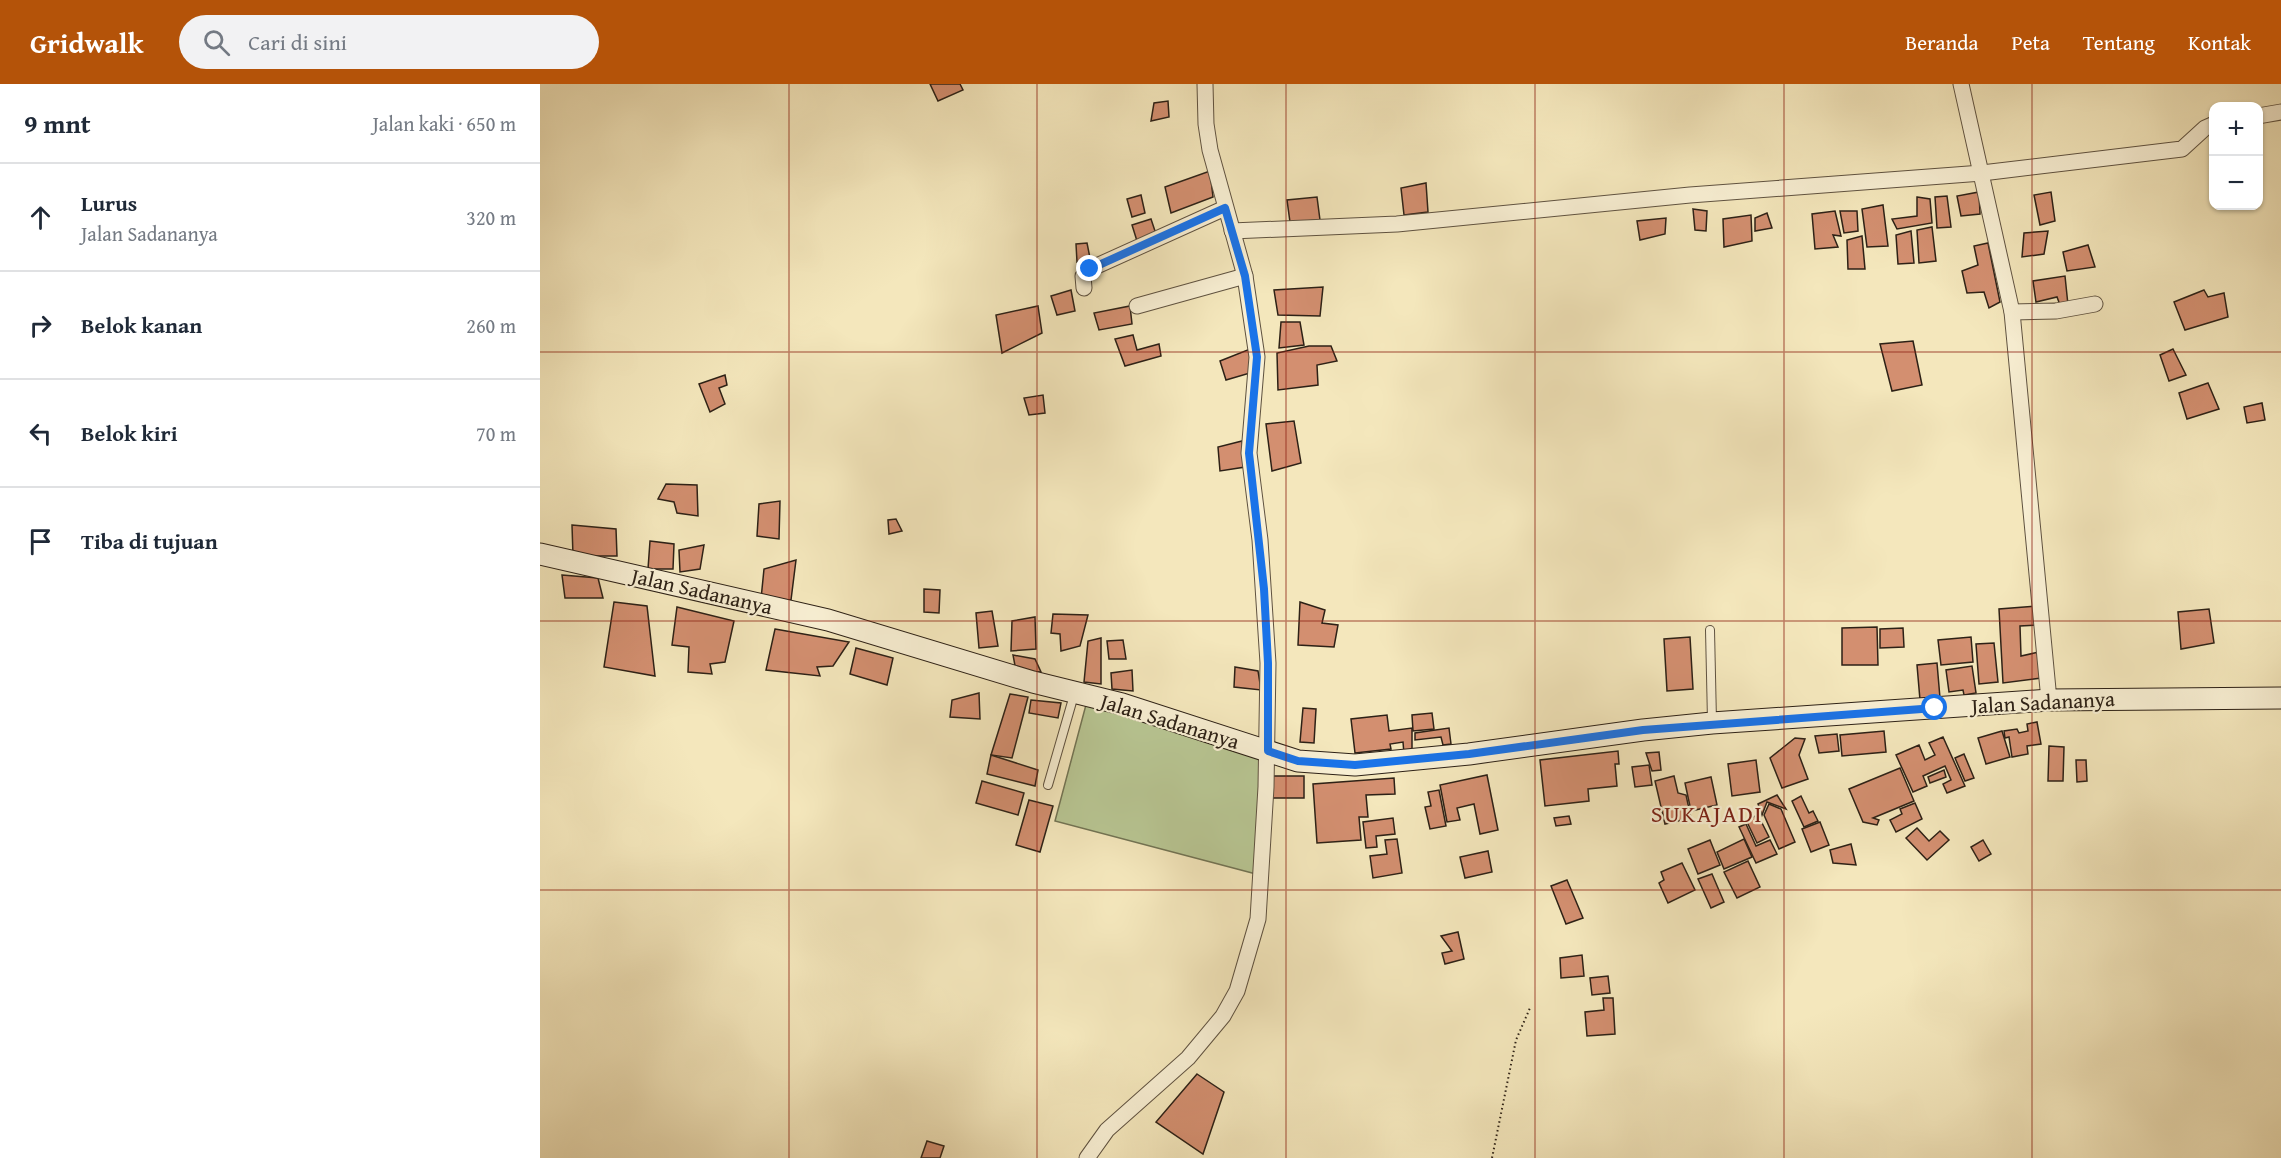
<!DOCTYPE html>
<html lang="id">
<head>
<meta charset="utf-8">
<style>
	body { margin:0; font-family:"Gentium Book Plus",serif; background:#f2f2f3; color:#1f2937 }
	.controls { position:absolute; right:18px; top:18px; display:grid; overflow:hidden; border-radius:12px; box-shadow:0 2px 4px #0004 }
	.controls button { width:54px; height:54px; display:grid; place-items:center; padding:0; border:0; border-bottom:2px solid #e0e1e3; background:#fff; color:#1f2937; font:30px sans-serif }
	.stop { position:absolute; width:18px; height:18px; margin:-14px; border:4px solid #1a73e8; border-radius:50%; background:#fff }
	.stop.end { background:#1a73e8; border-color:#fff; box-shadow:0 2px 6px #0008 }
	.list { margin:0; padding:0; list-style:none }
	h2 { display:flex; justify-content:space-between; align-items:center; height:78px; margin:0; padding:0 24px; font-size:26px }
	h2 small { font-size:20px; font-weight:400; color:#747a83 }
	.list li { display:grid; grid-template-columns:39px 1fr auto; gap:18px; align-items:center; box-sizing:border-box; height:108px; padding:0 24px; border-top:2px solid #e0e1e3 }
	.list b { display:block; font-size:22px; white-space:nowrap }
	.list p { margin:0; font-size:20px; white-space:nowrap; color:#747a83 }
	.list em { font-size:20px; font-style:normal; color:#747a83 }
	.icon { flex:none; width:33px; height:33px; fill:none; stroke:currentColor; stroke-width:2; stroke-linecap:round; stroke-linejoin:round }
	.map { position:relative; flex:none; width:1741px; height:1074px; overflow:hidden }
	header { display:flex; align-items:center; gap:36px; box-sizing:border-box; height:84px; padding:0 30px; background:#b45309; color:#fff }
	header strong { font-size:28px }
	nav { display:flex; gap:33px; margin-inline-start:auto; font-size:21px }
	.search { width:420px; height:54px; background:#f2f2f3; display:flex; align-items:center; gap:15px; box-sizing:border-box; padding:0 21px; border-radius:33px; color:#747a83; font-size:22px }
	main { display:flex }
	aside { flex:1; background:#fff }
	.map>svg:first-child { display:block }
	.green { fill:#b8c693; stroke:#727454; stroke-width:1.5 }
	.building { fill:#d38f70; stroke:#2d2116; stroke-width:1.5 }
	.lines { fill:none; stroke-linecap:round; stroke-linejoin:round }
	.lane-casing { stroke:#5f5240; stroke-width:10 }
	.street-casing { stroke:#5f5240; stroke-width:17 }
	.secondary-casing { stroke:#2d2116; stroke-width:23 }
	.path { stroke:#2d2116; stroke-width:2; stroke-dasharray:1.5 3; stroke-linecap:butt }
	.lane { stroke:#f8efd3; stroke-width:8 }
	.street { stroke:#f8efd3; stroke-width:15 }
	.secondary { stroke:#f8efd3; stroke-width:21 }
	.route { stroke:#1a73e8; stroke-width:8 }
	.grid { fill:none; stroke:#8f2418; stroke-width:1.5; stroke-opacity:0.55 }
	.labels { text-anchor:middle; dominant-baseline:central; stroke-width:4.5; stroke-linejoin:round; paint-order:stroke }
	.street-label { font-size:21px; fill:#2d2116; stroke:#f8efd3 }
	.quarter-label { font-size:24px; letter-spacing:1.5px; fill:#7a1f14; stroke:#f8efd3 }
</style>
</head>
<body>
<header>
<strong>Gridwalk</strong>
<div class="search"><svg class="icon" aria-label="search" viewBox="0 0 24 24"><circle cx="10" cy="10" r="6"/><path d="M15 15l6 6"/></svg>Cari di sini</div>
<nav><a>Beranda</a><a>Peta</a><a>Tentang</a><a>Kontak</a></nav>
</header>
<main>
<aside>
<h2>9 mnt<small>Jalan kaki · 650 m</small></h2>
<ul class="list">
<li><svg class="icon" aria-label="ahead" viewBox="0 0 24 24"><path d="M12 20V5M6 11l6-6 6 6"/></svg><div><b>Lurus</b><p>Jalan Sadananya</p></div><em>320 m</em></li>
<li><svg class="icon" aria-label="right" viewBox="0 0 24 24"><path d="M7 20v-9h11M14 6l5 5-5 5"/></svg><div><b>Belok kanan</b></div><em>260 m</em></li>
<li><svg class="icon" aria-label="left" viewBox="0 0 24 24"><path d="M17 20v-9H6M10 6l-5 5 5 5"/></svg><div><b>Belok kiri</b></div><em>70 m</em></li>
<li><svg class="icon" aria-label="arrive" viewBox="0 0 24 24"><path d="M6 21V4h12l-3 4 3 4H6"/></svg><div><b>Tiba di tujuan</b></div></li>
</ul>
</aside>
<div class="map">
<svg width="1741" height="1074" viewBox="0 0 1741 1074">
	<rect width="100%" height="100%" fill="#f4e7bc"/>
	<filter id="stains"><feTurbulence type="fractalNoise" baseFrequency=".00333" numOctaves="4"/><feColorMatrix values="0 0 0 0 .2 0 0 0 0 .09 0 0 0 0 .02 0 0 0 .5 -.17"/></filter>
	<radialGradient id="worn" r=".72"><stop offset=".6" stop-color="#630" stop-opacity="0"/><stop offset="1" stop-color="#630" stop-opacity=".3"/></radialGradient>
	<polygon class="green" points="547,617 724,676 716,790 515,737"/>
	<g class="building">
		<polygon points="390,0 420,0 423,6 398,17"/>
		<polygon points="628,17 629,33 611,37 614,19"/>
		<polygon points="670,87 673,113 631,129 625,103"/>
		<polygon points="886,99 888,128 864,131 861,104"/>
		<polygon points="1439,108 1440,130 1421,132 1417,112"/>
		<polygon points="1511,108 1515,137 1500,141 1494,111"/>
		<polygon points="601,111 605,129 592,133 587,115"/>
		<polygon points="1407,112 1411,143 1397,144 1395,113"/>
		<polygon points="777,113 780,136 750,138 747,116"/>
		<polygon points="1377,113 1390,115 1392,139 1357,145 1352,135 1377,132"/>
		<polygon points="1343,121 1348,162 1327,163 1322,125"/>
		<polygon points="1153,125 1167,127 1166,147 1155,146"/>
		<polygon points="1295,127 1301,152 1293,151 1298,163 1275,165 1272,130"/>
		<polygon points="1300,127 1317,127 1318,147 1304,149"/>
		<polygon points="1227,129 1232,144 1215,147 1215,134"/>
		<polygon points="1211,131 1212,157 1184,163 1183,135"/>
		<polygon points="1126,134 1125,150 1100,156 1097,137"/>
		<polygon points="611,135 616,150 597,157 592,141"/>
		<polygon points="1392,143 1396,177 1379,179 1377,146"/>
		<polygon points="1371,147 1374,179 1358,180 1356,151"/>
		<polygon points="1508,147 1504,170 1482,173 1484,149"/>
		<polygon points="1322,152 1325,185 1308,185 1307,156"/>
		<polygon points="547,159 550,174 537,178 536,160"/>
		<polygon points="1448,159 1460,218 1449,224 1444,208 1427,209 1422,187 1438,181 1434,162"/>
		<polygon points="1548,161 1555,183 1527,187 1523,168"/>
		<polygon points="1525,192 1528,221 1520,221 1517,213 1496,218 1493,197"/>
		<polygon points="783,203 780,232 738,231 734,206"/>
		<polygon points="531,206 535,227 517,231 511,212"/>
		<polygon points="1664,206 1668,213 1684,209 1688,233 1645,246 1634,218"/>
		<polygon points="498,222 502,249 462,269 456,231"/>
		<polygon points="590,222 592,240 559,246 554,229"/>
		<polygon points="741,238 760,238 764,261 739,264"/>
		<polygon points="593,251 597,266 619,260 621,272 585,282 575,255"/>
		<polygon points="1373,257 1382,301 1352,307 1340,260"/>
		<polygon points="769,262 791,262 797,277 777,281 778,301 738,306 737,269"/>
		<polygon points="710,265 710,289 686,296 680,277"/>
		<polygon points="1633,265 1646,291 1629,297 1620,271"/>
		<polygon points="185,291 187,301 179,304 185,320 170,328 159,300"/>
		<polygon points="1668,299 1679,325 1647,335 1639,309"/>
		<polygon points="503,311 505,329 489,331 484,314"/>
		<polygon points="1722,319 1725,336 1707,339 1704,323"/>
		<polygon points="754,337 761,379 732,387 726,340"/>
		<polygon points="702,357 705,383 680,387 678,363"/>
		<polygon points="126,400 157,401 158,432 137,429 134,418 118,415"/>
		<polygon points="240,417 239,455 217,452 219,420"/>
		<polygon points="356,435 362,447 349,450 348,436"/>
		<polygon points="32,441 76,445 77,472 33,472"/>
		<polygon points="110,457 134,460 133,485 108,485"/>
		<polygon points="164,461 160,485 140,488 139,466"/>
		<polygon points="256,476 251,516 221,515 224,485"/>
		<polygon points="22,491 58,494 63,514 25,514"/>
		<polygon points="384,505 400,506 399,529 384,528"/>
		<polygon points="74,518 107,522 115,592 64,583"/>
		<polygon points="760,518 785,526 782,539 798,541 794,563 758,561"/>
		<polygon points="1498,522 1499,541 1480,542 1481,572 1499,568 1501,594 1463,599 1459,525"/>
		<polygon points="137,523 194,537 185,578 170,580 172,590 148,588 149,563 132,561"/>
		<polygon points="1669,525 1674,559 1641,565 1638,528"/>
		<polygon points="452,527 458,562 439,564 436,529"/>
		<polygon points="513,530 548,531 540,562 521,567 520,550 511,549"/>
		<polygon points="495,533 496,565 471,567 472,537"/>
		<polygon points="1337,543 1338,581 1302,581 1302,544"/>
		<polygon points="1363,544 1364,563 1340,564 1340,545"/>
		<polygon points="235,545 309,558 293,582 277,583 280,592 226,586"/>
		<polygon points="1150,553 1153,605 1127,607 1124,555"/>
		<polygon points="1431,553 1433,578 1401,581 1398,556"/>
		<polygon points="561,554 561,600 544,598 548,557"/>
		<polygon points="583,556 586,575 569,575 567,557"/>
		<polygon points="1454,559 1458,598 1439,600 1436,560"/>
		<polygon points="316,564 353,574 347,601 310,590"/>
		<polygon points="473,571 495,575 501,588 476,587"/>
		<polygon points="1397,579 1400,614 1380,616 1377,581"/>
		<polygon points="1432,582 1436,609 1424,611 1423,606 1409,608 1406,586"/>
		<polygon points="695,583 718,587 721,606 694,603"/>
		<polygon points="592,586 593,607 572,605 571,589"/>
		<polygon points="439,609 440,635 410,633 412,616"/>
		<polygon points="470,610 488,613 472,674 451,671"/>
		<polygon points="491,616 521,619 518,634 489,629"/>
		<polygon points="763,624 776,625 774,659 760,658"/>
		<polygon points="892,629 894,645 873,647 872,631"/>
		<polygon points="847,631 849,647 872,644 872,669 864,670 863,658 850,660 851,665 815,669 811,635"/>
		<polygon points="1497,638 1501,660 1487,662 1488,670 1472,673 1469,653 1465,654 1464,647 1477,645 1479,649 1488,647 1487,640"/>
		<polygon points="909,644 911,660 903,661 901,653 875,656 875,649"/>
		<polygon points="1344,647 1346,668 1302,672 1300,651"/>
		<polygon points="1462,647 1470,673 1446,680 1438,654"/>
		<polygon points="1297,650 1299,667 1279,669 1275,652"/>
		<polygon points="1403,653 1425,702 1407,709 1403,700 1411,696 1405,682 1383,692 1387,702 1373,708 1356,671 1379,661 1385,676 1395,671 1389,659"/>
		<polygon points="1255,654 1265,655 1259,671 1268,695 1242,704 1230,674"/>
		<polygon points="1509,662 1524,663 1523,697 1508,697"/>
		<polygon points="1078,667 1079,680 1075,680 1077,702 1048,705 1049,717 1005,722 1000,676"/>
		<polygon points="1119,668 1121,686 1112,687 1106,669"/>
		<polygon points="1424,670 1434,694 1425,697 1415,674"/>
		<polygon points="451,671 498,686 495,702 447,690"/>
		<polygon points="1216,676 1220,708 1192,712 1188,680"/>
		<polygon points="1536,676 1546,676 1547,697 1537,698"/>
		<polygon points="1109,681 1112,701 1095,703 1092,683"/>
		<polygon points="1360,684 1374,717 1333,734 1339,736 1337,741 1323,738 1309,705"/>
		<polygon points="1404,686 1406,693 1390,699 1388,693"/>
		<polygon points="947,691 958,746 940,750 934,720 917,724 920,736 907,738 900,701"/>
		<rect x="732" y="692" width="32" height="22"/>
		<polygon points="1134,692 1138,709 1146,711 1151,734 1125,740 1115,697"/>
		<polygon points="1171,693 1177,721 1151,727 1145,699"/>
		<polygon points="854,694 855,710 826,711 828,733 819,733 821,756 777,759 773,700"/>
		<polygon points="442,697 484,709 478,731 436,719"/>
		<polygon points="899,706 906,742 890,745 885,723 891,722 888,708"/>
		<polygon points="1237,711 1246,725 1227,718 1222,731 1218,720"/>
		<polygon points="1261,712 1269,729 1273,727 1278,737 1264,743 1252,717"/>
		<polygon points="489,716 513,722 500,768 476,761"/>
		<polygon points="1375,719 1382,735 1356,748 1350,736 1362,730 1360,725"/>
		<polygon points="1229,720 1241,725 1255,758 1239,765 1224,731"/>
		<polygon points="1218,731 1229,753 1217,759 1206,736"/>
		<polygon points="1029,732 1031,740 1016,742 1014,734"/>
		<polygon points="853,734 855,750 836,752 837,763 826,764 823,738"/>
		<polygon points="1280,738 1289,761 1271,768 1262,745"/>
		<polygon points="1206,740 1216,762 1230,756 1237,770 1216,779 1199,743"/>
		<polygon points="1377,744 1389,757 1400,747 1409,756 1387,776 1366,754"/>
		<polygon points="857,755 862,789 833,794 830,772 847,770 845,756"/>
		<polygon points="1204,755 1212,773 1184,785 1177,768"/>
		<polygon points="1170,756 1180,781 1158,790 1148,765"/>
		<polygon points="1443,756 1451,770 1439,777 1431,763"/>
		<polygon points="1311,760 1316,781 1293,779 1290,766"/>
		<polygon points="948,767 952,788 925,794 920,773"/>
		<polygon points="1208,777 1220,803 1197,814 1184,788"/>
		<polygon points="1142,779 1155,806 1128,819 1119,799 1124,796 1121,788"/>
		<polygon points="1172,790 1184,818 1171,824 1158,795"/>
		<polygon points="1027,796 1043,834 1026,840 1011,802"/>
		<polygon points="918,848 924,875 905,880 902,869 912,867 901,852"/>
		<polygon points="1042,871 1044,892 1021,894 1020,874"/>
		<polygon points="1068,892 1070,909 1052,911 1050,894"/>
		<polygon points="1063,914 1073,914 1075,950 1047,952 1045,928 1064,926"/>
		<polygon points="657,990 684,1008 663,1070 616,1038"/>
		<polygon points="387,1057 404,1062 400,1074 381,1074"/>
	</g>
	<g class="lines">
		<defs>
			<g id="lane">
				<polyline points="1170,546 1172,637"/>
				<polyline points="508,701 534,611"/>
			</g>
			<g id="street">
				<polyline points="1421,0 1472,228 1509,616"/>
				<polyline points="1718,32 1741,28"/>
				<polyline points="692,147 857,140 1150,111 1442,89 1642,65 1665,44 1674,40"/>
				<polyline points="544,204 543,192 550,185 685,124"/>
				<polyline points="597,222 705,192"/>
				<polyline points="1472,228 1516,227 1555,220"/>
				<polyline points="547,1074 567,1046 648,974 683,932 697,907 718,835 726,703 728,579 720,456 709,369 717,273 705,192 670,66 666,40 665,0"/>
			</g>
			<polyline id="secondary" points="0,470 288,536 493,598 582,620 758,677 815,681 929,670 1103,646 1172,639 1509,616 1741,614"/>
		</defs>
		<use href="#lane" class="lane-casing"/>
		<use href="#street" class="street-casing"/>
		<use href="#secondary" class="secondary-casing"/>
		<polyline class="path" points="952,1074 976,956 990,924"/>
		<use href="#lane" class="lane"/>
		<use href="#street" class="street"/>
		<use href="#secondary" class="secondary"/>
	</g>
	<g class="lines">
		<polyline class="route" points="550,185 685,124 705,192 717,273 709,369 724,505 728,579 728,667 758,677 815,681 929,670 1103,646 1395,624"/>
	</g>
	<path class="grid" d="M 249,0 L 249,1074M 497,0 L 497,1074M 746,0 L 746,1074M 995,0 L 995,1074M 1244,0 L 1244,1074M 1492,0 L 1492,1074M 0,268 L 1741,268M 0,537 L 1741,537M 0,806 L 1741,806"/>
	<g class="labels">
		<g class="street-label">
			<text transform="translate(162 507) rotate(13)">Jalan Sadananya</text>
			<text transform="translate(1503 618) rotate(-3)">Jalan Sadananya</text>
			<text transform="translate(630 637) rotate(17)">Jalan Sadananya</text>
		</g>
		<g class="quarter-label">
			<text x="1167" y="729">SUKAJADI</text>
		</g>
	</g>
	<rect width="100%" height="100%" filter="url(#stains)"/>
	<rect width="100%" height="100%" fill="url(#worn)"/>
</svg>
<div class="controls">
<button>+</button>
<button>−</button>
</div>
<div class="stop" style="left:1395px;top:624px"></div>
<div class="stop end" style="left:550px;top:185px"></div>
</div>
</main>
</body>
</html>
